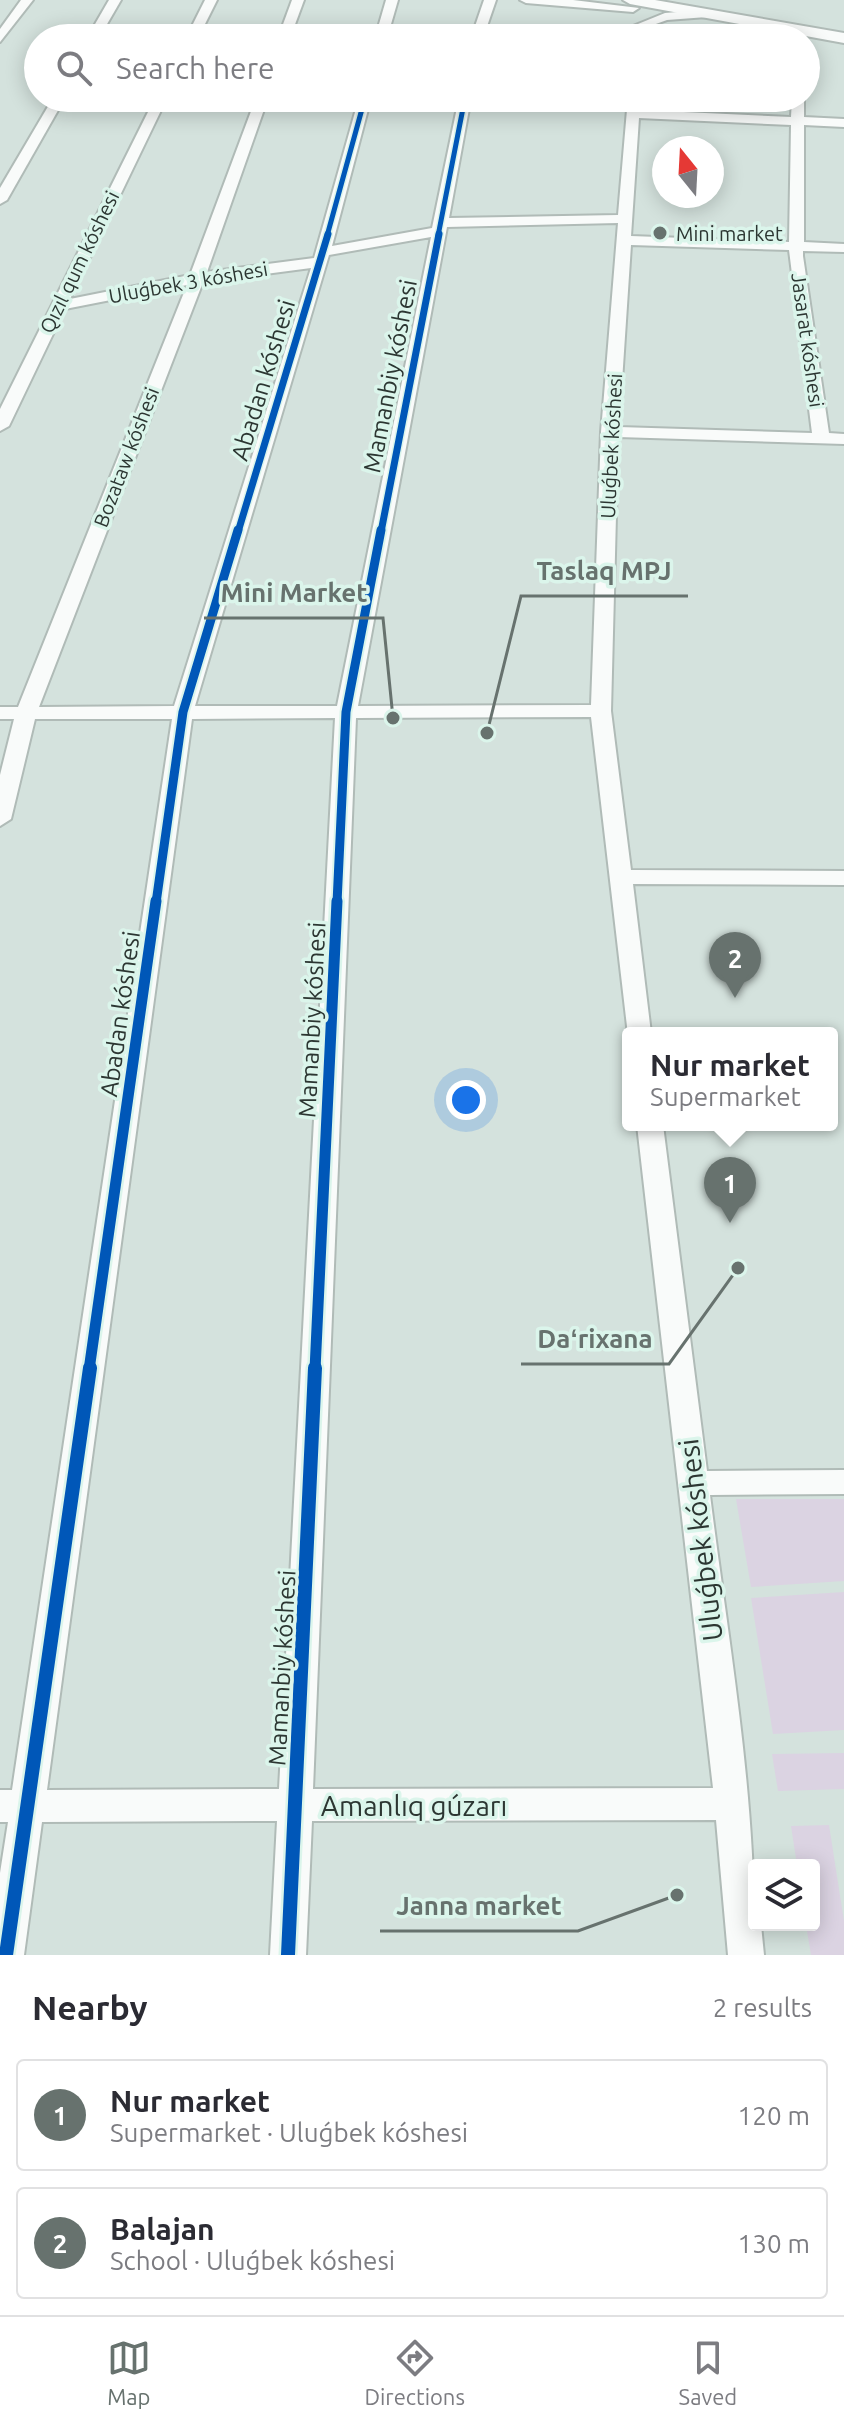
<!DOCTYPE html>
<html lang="en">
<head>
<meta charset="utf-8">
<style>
	body { margin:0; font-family:Ubuntu,sans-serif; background:#f2f2f3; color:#2b2b33 }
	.controls { position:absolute; right:24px; bottom:24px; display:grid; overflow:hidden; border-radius:8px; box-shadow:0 4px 20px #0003 }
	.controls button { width:72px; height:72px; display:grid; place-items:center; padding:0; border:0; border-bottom:2px solid #e1e1e2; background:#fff; color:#2b2b33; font:40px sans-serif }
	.compass { position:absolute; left:652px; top:136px; width:72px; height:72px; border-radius:50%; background:#fff; box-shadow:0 4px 20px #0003; rotate:342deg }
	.you { position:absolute; left:466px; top:1100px; width:28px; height:28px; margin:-20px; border:6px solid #fff; border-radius:50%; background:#1a73e8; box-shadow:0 0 0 12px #1a73e833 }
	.badge { display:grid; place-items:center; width:52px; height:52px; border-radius:50%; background:#67726e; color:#fff; font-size:26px; font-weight:700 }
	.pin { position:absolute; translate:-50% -66px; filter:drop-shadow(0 2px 4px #0008) }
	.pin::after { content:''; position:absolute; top:42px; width:28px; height:24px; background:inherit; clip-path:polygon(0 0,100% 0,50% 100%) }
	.popup { position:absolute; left:622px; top:1027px; width:216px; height:104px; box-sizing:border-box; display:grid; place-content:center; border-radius:8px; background:#fff; filter:drop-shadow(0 2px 6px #0005); font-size:26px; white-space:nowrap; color:#7c7c81 }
	.popup b { font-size:30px; color:#2b2b33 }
	.popup::after { content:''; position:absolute; left:50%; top:100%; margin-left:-16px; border:16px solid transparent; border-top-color:#fff }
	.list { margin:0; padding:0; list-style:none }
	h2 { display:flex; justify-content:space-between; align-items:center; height:104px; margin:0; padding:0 32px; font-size:34px }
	h2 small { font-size:26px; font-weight:400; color:#7c7c81 }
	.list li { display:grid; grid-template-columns:52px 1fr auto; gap:24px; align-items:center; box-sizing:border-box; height:112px; margin:0 16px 16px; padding:0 16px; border:2px solid #e1e1e2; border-radius:8px }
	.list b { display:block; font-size:30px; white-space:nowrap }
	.list p { margin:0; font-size:26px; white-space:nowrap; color:#7c7c81 }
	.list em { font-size:26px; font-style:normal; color:#7c7c81 }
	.icon { flex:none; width:44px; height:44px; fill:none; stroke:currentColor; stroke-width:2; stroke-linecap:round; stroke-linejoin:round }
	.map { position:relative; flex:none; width:844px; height:1955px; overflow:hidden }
	.search { position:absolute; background:#fff; box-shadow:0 4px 20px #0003; left:24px; right:24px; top:24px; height:88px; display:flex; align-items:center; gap:20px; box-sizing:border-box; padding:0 28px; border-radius:44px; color:#7c7c81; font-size:30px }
	.sheet { height:360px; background:#fff }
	nav { display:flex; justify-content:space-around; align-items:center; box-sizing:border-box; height:112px; border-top:2px solid #e1e1e2; background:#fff; font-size:22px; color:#7c7c81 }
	nav a { display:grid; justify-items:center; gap:4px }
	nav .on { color:#67726e }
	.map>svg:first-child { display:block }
	.green { fill:#dbd3e2 }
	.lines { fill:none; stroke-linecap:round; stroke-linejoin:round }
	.minor-casing { stroke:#b0bbb7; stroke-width:4 }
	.major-casing { stroke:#b0bbb7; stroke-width:4 }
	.minor { fill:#f9fbfa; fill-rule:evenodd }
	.major { fill:#f9fbfa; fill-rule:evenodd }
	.cycleway-far4-casing { stroke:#dbf5eb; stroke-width:8 }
	.cycleway-far3-casing { stroke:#dbf5eb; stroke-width:10 }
	.cycleway-far2-casing { stroke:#dbf5eb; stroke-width:13 }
	.cycleway-far1-casing { stroke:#dbf5eb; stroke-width:16 }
	.cycleway-casing { stroke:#dbf5eb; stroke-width:19 }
	.cycleway-far4 { stroke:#0057b8; stroke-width:5 }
	.cycleway-far3 { stroke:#0057b8; stroke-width:7 }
	.cycleway-far2 { stroke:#0057b8; stroke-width:9 }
	.cycleway-far1 { stroke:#0057b8; stroke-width:11 }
	.cycleway { stroke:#0057b8; stroke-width:14 }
	.poi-dot { fill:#67726e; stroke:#dbf5eb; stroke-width:3 }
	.labels { text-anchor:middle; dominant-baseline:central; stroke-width:7; stroke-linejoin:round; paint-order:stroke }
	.far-poi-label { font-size:20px; fill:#2c3632; stroke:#dbf5eb; text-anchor:start }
	.far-street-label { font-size:20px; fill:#2c3632; stroke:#dbf5eb }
	.street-label { font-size:24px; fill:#2c3632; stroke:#dbf5eb }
	.near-street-label { font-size:28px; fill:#2c3632; stroke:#dbf5eb }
	.leader { fill:none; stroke:#67726e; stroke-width:3 }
	.callout-dot { fill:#67726e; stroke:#dbf5eb; stroke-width:3 }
	.callout-label { font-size:26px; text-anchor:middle; font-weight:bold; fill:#67726e; stroke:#dbf5eb; stroke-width:7; stroke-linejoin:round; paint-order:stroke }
</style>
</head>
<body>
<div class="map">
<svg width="844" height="1955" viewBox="0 0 844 1955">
	<rect width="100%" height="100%" fill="#d4e2dd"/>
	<g class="green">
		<polygon points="736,1499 844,1499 844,1581 751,1587"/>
		<polygon points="844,1592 844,1730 773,1734 751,1598"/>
		<polygon points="844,1753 844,1789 778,1791 772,1754"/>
		<polygon points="829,1825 844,1921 844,1955 811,1955 806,1925 814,1925 814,1865 797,1865 791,1826"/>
	</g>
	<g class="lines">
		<defs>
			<g id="minor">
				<polygon points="21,0 33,0 0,42 0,29"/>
				<polygon points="109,0 121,0 99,38 87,38"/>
				<polygon points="205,0 217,0 198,38 186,38"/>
				<polygon points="292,0 304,0 290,38 278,38"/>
				<polygon points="386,0 398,0 387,38 375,38"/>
				<polygon points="484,0 496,0 483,38 471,38"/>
				<polygon points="520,0 573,0 639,8 633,12 526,3"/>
				<polygon points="703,10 709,14 707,17 667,20 639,30 633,26 665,13"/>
				<polygon points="53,98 65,98 7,200 0,204 0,188"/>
				<path d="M 155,98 L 167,98 L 70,299 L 190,275 L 256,98 L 268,98 L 207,272 L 314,258 L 359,98 L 371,98 L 332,246 L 432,228 L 459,98 L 471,98 L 449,218 L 618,215 L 628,98 L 640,98 L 640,110 L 791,117 L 792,98 L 804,98 L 804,117 L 844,119 L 844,127 L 804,125 L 804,242 L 844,244 L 844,252 L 803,251 L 803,256 L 829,433 L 844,434 L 844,444 L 618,437 L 611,711 L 631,870 L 844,871 L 844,885 L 633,884 L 651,1033 L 628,1035 L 591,717 L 356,718 L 313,1789 L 713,1788 L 637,1125 L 663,1125 L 707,1471 L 844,1470 L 844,1494 L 710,1495 C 728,1638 754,1783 754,1925 L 761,1925 L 764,1955 L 728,1955 L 716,1820 L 312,1821 L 306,1955 L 270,1955 L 277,1821 L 42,1822 L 24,1955 L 0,1955 L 0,1873 L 8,1822 L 0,1822 L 0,1790 L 12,1790 L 172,719 L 35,719 L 11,819 L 0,826 L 0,775 L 14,719 L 0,719 L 0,707 L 18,707 L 187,285 L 65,309 L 9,426 L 0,431 L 0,409 ZM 639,118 L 791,125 L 789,242 L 631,236 ZM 618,223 L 601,432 L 591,705 L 358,706 L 447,227 ZM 431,237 L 337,706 L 195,706 L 329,255 ZM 631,245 L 789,250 L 812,433 L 619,427 ZM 311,268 L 174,706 L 39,707 L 203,282 ZM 335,718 L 279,1789 L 47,1790 L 192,719 Z"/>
			</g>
			<polygon id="major" points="623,0 655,0 844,33 844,43 630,4"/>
		</defs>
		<use href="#minor" class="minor-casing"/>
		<use href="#major" class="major-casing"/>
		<use href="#minor" class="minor"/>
		<use href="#major" class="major"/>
		<defs>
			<g id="cycleway-far4">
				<polyline points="327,236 365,98"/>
				<polyline points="438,236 465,98"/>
			</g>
			<g id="cycleway-far3">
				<polyline points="238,532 328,234"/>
				<polyline points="381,532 439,234"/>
			</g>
			<g id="cycleway-far2">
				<polyline points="156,903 183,712 238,530"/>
				<polyline points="337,903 346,712 381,530"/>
			</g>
			<g id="cycleway-far1">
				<polyline points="89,1370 156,901"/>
				<polyline points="315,1370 337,901"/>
			</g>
			<g id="cycleway">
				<polyline points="6,1955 90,1368"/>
				<polyline points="288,1955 315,1368"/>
			</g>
		</defs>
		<use href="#cycleway-far4" class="cycleway-far4-casing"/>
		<use href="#cycleway-far3" class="cycleway-far3-casing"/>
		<use href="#cycleway-far2" class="cycleway-far2-casing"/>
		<use href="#cycleway-far1" class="cycleway-far1-casing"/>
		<use href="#cycleway" class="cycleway-casing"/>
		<use href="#cycleway-far4" class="cycleway-far4"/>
		<use href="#cycleway-far3" class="cycleway-far3"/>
		<use href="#cycleway-far2" class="cycleway-far2"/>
		<use href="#cycleway-far1" class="cycleway-far1"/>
		<use href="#cycleway" class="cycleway"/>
	</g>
	<circle class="poi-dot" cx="660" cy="233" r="8"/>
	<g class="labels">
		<g class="far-poi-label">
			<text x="676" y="233">Mini market</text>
		</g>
		<g class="far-street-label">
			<text transform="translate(79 262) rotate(-64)">Qızıl qum kóshesi</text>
			<text transform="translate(188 282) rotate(-10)">Uluǵbek 3 kóshesi</text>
			<text transform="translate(808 340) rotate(82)">Jasarat kóshesi</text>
			<text transform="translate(611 446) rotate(-87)">Uluǵbek kóshesi</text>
			<text transform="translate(126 457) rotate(-69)">Bozataw kóshesi</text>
		</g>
		<g class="street-label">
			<text transform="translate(390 376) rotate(-79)">Mamanbiy kóshesi</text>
			<text transform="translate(263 380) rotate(-73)">Abadan kóshesi</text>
			<text transform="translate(120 1014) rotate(-82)">Abadan kóshesi</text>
			<text transform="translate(312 1020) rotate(-87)">Mamanbiy kóshesi</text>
			<text transform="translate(282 1668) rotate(-87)">Mamanbiy kóshesi</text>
		</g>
		<g class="near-street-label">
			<text transform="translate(700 1540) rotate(-97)">Uluǵbek kóshesi</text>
			<text x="414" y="1805">Amanlıq gúzarı</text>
		</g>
	</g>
	<path class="leader" d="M487 733L521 596H688M393 718L383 618H204M738 1268L669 1364H521M677 1895L578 1931H380"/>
	<g class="callout-dot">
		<circle cx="487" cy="733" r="8"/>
		<circle cx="393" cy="718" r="8"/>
		<circle cx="738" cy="1268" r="8"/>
		<circle cx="677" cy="1895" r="8"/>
	</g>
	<g class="callout-label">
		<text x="604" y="580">Taslaq MPJ</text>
		<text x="294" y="602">Mini Market</text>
		<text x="595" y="1348">Daʻrixana</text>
		<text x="479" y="1915">Janna market</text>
	</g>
</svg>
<div class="controls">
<button><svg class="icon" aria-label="layers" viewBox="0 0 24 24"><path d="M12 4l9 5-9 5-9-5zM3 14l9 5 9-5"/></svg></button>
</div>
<svg class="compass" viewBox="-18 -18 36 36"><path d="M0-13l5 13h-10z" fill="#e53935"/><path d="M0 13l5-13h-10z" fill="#7c7c81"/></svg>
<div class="you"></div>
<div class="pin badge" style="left:730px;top:1223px">1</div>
<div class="popup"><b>Nur market</b>Supermarket</div>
<div class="pin badge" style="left:735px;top:998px">2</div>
<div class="search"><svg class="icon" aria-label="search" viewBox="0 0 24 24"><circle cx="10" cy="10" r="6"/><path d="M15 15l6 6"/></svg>Search here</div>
</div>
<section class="sheet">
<h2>Nearby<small>2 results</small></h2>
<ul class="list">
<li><span class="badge">1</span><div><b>Nur market</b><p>Supermarket · Uluǵbek kóshesi</p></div><em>120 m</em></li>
<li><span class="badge">2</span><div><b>Balajan</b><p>School · Uluǵbek kóshesi</p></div><em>130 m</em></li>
</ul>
</section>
<nav>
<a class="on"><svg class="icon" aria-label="map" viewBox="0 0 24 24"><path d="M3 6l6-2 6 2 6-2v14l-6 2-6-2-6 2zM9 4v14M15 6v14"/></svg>Map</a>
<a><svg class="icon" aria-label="directions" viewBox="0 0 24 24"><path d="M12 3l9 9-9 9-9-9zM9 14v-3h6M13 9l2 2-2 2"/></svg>Directions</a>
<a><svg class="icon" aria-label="saved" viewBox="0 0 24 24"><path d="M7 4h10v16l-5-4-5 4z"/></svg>Saved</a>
</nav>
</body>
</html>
